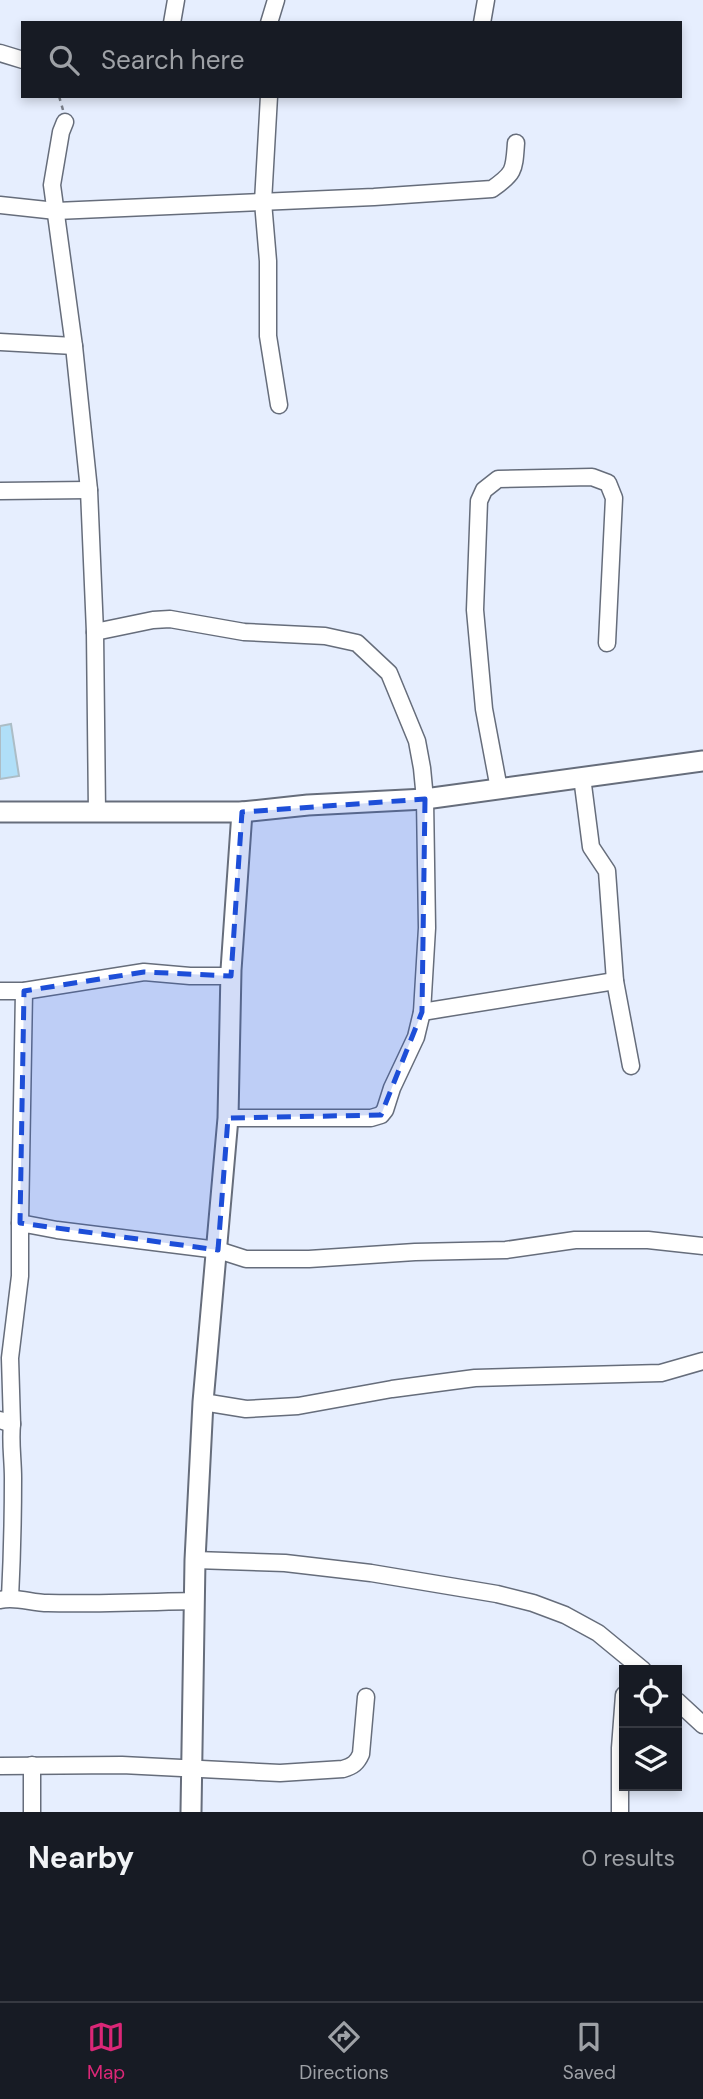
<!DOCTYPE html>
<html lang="en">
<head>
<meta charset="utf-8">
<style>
	body { margin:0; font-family:"DM Sans",sans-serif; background:#242831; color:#f1f3f6 }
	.controls { position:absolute; right:21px; bottom:21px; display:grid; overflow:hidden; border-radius:0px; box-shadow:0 4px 10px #0003 }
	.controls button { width:63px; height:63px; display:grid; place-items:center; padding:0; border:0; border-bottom:2px solid #363941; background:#171b24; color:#f1f3f6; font:35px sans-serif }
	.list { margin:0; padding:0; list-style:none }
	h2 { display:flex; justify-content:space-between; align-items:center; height:91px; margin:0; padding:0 28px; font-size:30px }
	h2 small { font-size:23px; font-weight:400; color:#9ea1a6 }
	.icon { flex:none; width:38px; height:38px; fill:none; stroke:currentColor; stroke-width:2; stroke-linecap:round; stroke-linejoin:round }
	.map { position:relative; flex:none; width:703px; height:1812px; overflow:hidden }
	.search { position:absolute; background:#171b24; box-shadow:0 4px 10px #0003; left:21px; right:21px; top:21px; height:77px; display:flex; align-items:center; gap:18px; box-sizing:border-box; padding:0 24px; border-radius:0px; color:#9ea1a6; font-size:26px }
	.sheet { height:189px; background:#171b24 }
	nav { display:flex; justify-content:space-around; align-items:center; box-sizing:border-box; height:98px; border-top:2px solid #363941; background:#171b24; font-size:19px; color:#9ea1a6 }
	nav a { display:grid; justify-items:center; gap:4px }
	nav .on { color:#db2777 }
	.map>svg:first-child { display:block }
	.building { fill:#b0dff8; stroke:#acbdc6; stroke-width:2 }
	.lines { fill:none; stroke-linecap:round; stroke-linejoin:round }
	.minor-casing { stroke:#666d7b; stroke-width:19 }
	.tertiary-casing { stroke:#666d7b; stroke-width:23 }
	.path { stroke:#7b808b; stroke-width:2.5; stroke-dasharray:5 5; stroke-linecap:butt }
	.minor { stroke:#fff; stroke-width:16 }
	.tertiary { stroke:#fff; stroke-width:19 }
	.marked { fill:#1d4ed8; fill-opacity:0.2; stroke:#1d4ed8; stroke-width:5; stroke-dasharray:14 9; stroke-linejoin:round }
</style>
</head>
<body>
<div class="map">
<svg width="703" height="1812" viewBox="0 0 703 1812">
	<rect width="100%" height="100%" fill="#e6eefe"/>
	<polygon class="building" points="11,724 19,776 0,779 0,726"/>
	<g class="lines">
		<defs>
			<g id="minor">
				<polyline points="172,23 176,0"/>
				<polyline points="269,23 276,0"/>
				<polyline points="482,23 486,0"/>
				<polyline points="0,53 23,60"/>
				<polyline points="269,96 263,202 268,261 268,336 279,405"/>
				<polyline points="65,122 61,132 52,185 74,346 89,490 95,632 97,812"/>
				<path d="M 0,205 L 56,211 L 374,197 L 492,189 C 515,173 514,170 516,143"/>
				<polyline points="0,342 74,346"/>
				<polyline points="0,491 89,490"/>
				<polyline points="95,632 153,620 170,619 244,632 325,636 357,643 389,673 417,741 422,768 425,799 427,928 422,1012 416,1037 392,1088 385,1110 381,1115 371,1118 228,1118"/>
				<polyline points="582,777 591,847 607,871 615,981 631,1066"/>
				<polyline points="499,789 484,709 475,610 479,501 484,490 498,479 592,477 608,483 614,498 607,643"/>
				<polyline points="0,991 24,991 144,972 190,976 231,976"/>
				<polyline points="422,1012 615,981"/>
				<polyline points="20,1223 24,991"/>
				<polyline points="203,1402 246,1409 298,1406 392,1389 475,1378 661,1373 703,1361"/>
				<polyline points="0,1420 12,1424 10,1358 20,1276 20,1223 57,1230 218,1250 246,1259 309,1259 415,1252 506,1250 575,1240 648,1240 703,1246"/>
				<polyline points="195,1560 285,1563 371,1573 497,1594 533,1603 565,1615 598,1633 643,1670"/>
				<path d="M 10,1598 C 12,1558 13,1518 13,1478 C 13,1459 10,1442 12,1424"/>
				<path d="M 0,1600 C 16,1596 31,1603 48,1603 C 97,1604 145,1602 194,1601"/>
				<polyline points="677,1701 703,1725"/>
				<path d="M 0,1766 L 122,1765 L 280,1773 L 343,1769 C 353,1766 357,1763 361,1754 L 366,1697"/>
				<polyline points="32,1812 32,1765"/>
				<polyline points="620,1812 620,1748 624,1695"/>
			</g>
			<g id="tertiary">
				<polyline points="0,812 242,812 308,805 425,799 703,761"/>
				<polyline points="191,1812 195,1560 203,1402 228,1118 231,970 242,812"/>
			</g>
		</defs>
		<use href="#minor" class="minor-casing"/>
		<use href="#tertiary" class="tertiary-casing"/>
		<polyline class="path" points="59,96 63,110"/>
		<use href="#minor" class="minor"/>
		<use href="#tertiary" class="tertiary"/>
	</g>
	<path class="marked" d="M 425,799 L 422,1012 L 381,1115 L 228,1118 L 218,1250 L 20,1223 L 24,991 L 144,972 L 231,976 L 242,812 Z"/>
</svg>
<div class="controls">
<button><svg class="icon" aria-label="locate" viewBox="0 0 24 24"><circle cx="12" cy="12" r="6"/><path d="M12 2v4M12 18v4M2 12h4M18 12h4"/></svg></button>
<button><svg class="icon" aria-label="layers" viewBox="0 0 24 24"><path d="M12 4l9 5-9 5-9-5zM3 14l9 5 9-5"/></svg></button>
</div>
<div class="search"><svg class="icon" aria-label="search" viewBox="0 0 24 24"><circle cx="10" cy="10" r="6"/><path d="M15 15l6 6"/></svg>Search here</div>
</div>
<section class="sheet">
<h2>Nearby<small>0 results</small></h2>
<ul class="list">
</ul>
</section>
<nav>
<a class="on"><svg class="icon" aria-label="map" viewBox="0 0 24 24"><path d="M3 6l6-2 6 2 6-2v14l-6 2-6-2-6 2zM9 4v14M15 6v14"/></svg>Map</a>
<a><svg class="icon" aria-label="directions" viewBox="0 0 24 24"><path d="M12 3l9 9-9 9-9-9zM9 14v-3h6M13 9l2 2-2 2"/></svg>Directions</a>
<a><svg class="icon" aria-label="saved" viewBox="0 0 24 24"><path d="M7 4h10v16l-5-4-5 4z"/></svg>Saved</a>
</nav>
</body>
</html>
